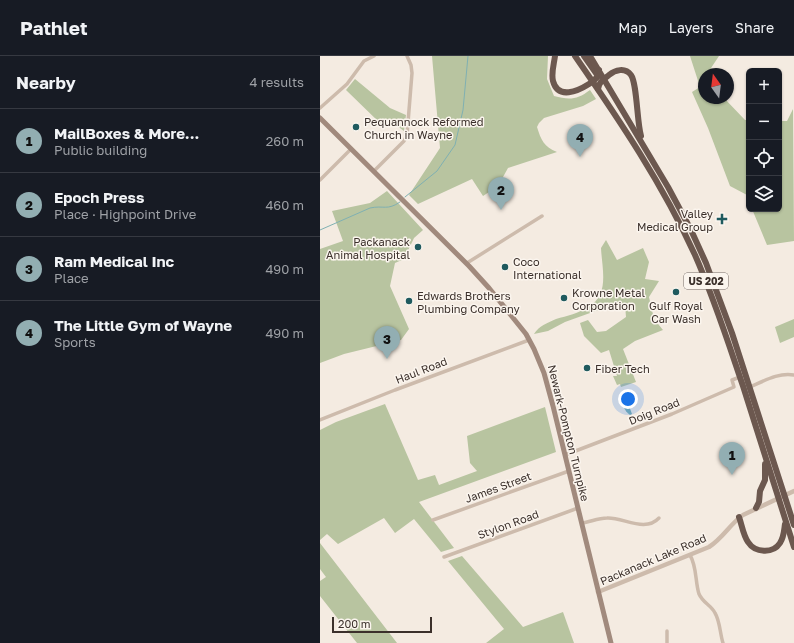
<!DOCTYPE html>
<html lang="en">
<head>
<meta charset="utf-8">
<style>
	body { margin:0; font-family:"Golos Text",sans-serif; background:#242831; color:#f1f3f6 }
	.controls { position:absolute; right:12px; top:12px; display:grid; overflow:hidden; border-radius:6px; box-shadow:0 1px 3px #0004 }
	.controls button { width:36px; height:36px; display:grid; place-items:center; padding:0; border:0; border-bottom:1px solid #363941; background:#171b24; color:#f1f3f6; font:20px sans-serif }
	.compass { position:absolute; left:378px; top:12px; width:36px; height:36px; border-radius:50%; background:#171b24; box-shadow:0 1px 3px #0004; rotate:346deg }
	.scale { position:absolute; left:12px; bottom:10px; width:100px; box-sizing:border-box; padding-left:4px; border:2px solid #3b302b; border-top:0; font-size:11px; line-height:14px; white-space:nowrap; color:#3b302b; -webkit-text-stroke:3px #fbf5ee; paint-order:stroke }
	.you { position:absolute; left:308px; top:343px; width:14px; height:14px; margin:-10px; border:3px solid #fff; border-radius:50%; background:#1a73e8; box-shadow:0 0 0 6px #1a73e833 }
	.badge { display:grid; place-items:center; width:26px; height:26px; border-radius:50%; background:#92aeb2; color:#111; font-size:13px; font-weight:700 }
	.pin { position:absolute; translate:-50% -33px; filter:drop-shadow(0 1px 2px #0008) }
	.pin::after { content:''; position:absolute; top:21px; width:14px; height:12px; background:inherit; clip-path:polygon(0 0,100% 0,50% 100%) }
	.list { margin:0; padding:0; list-style:none }
	h2 { display:flex; justify-content:space-between; align-items:center; height:52px; margin:0; padding:0 16px; font-size:17px }
	h2 small { font-size:13px; font-weight:400; color:#9ea1a6 }
	.list li { display:grid; grid-template-columns:26px 1fr auto; gap:12px; align-items:center; box-sizing:border-box; height:64px; padding:0 16px; border-top:1px solid #363941 }
	.list b { display:block; font-size:15px; white-space:nowrap }
	.list p { margin:0; font-size:13px; white-space:nowrap; color:#9ea1a6 }
	.list em { font-size:13px; font-style:normal; color:#9ea1a6 }
	.icon { flex:none; width:22px; height:22px; fill:none; stroke:currentColor; stroke-width:2; stroke-linecap:round; stroke-linejoin:round }
	.map { position:relative; flex:none; width:474px; height:587px; overflow:hidden }
	header { display:flex; align-items:center; gap:24px; box-sizing:border-box; height:56px; padding:0 20px; background:#171b24; border-bottom:1px solid #363941 }
	header strong { font-size:19px }
	nav { display:flex; gap:22px; margin-inline-start:auto; font-size:14px }
	main { display:flex }
	aside { flex:1; background:#171b24 }
	.map>svg:first-child { display:block }
	.green { fill:#b8c4a0 }
	.water { fill:#7fb0b2 }
	.lines { fill:none; stroke-linecap:round; stroke-linejoin:round }
	.stream { stroke:#7fb0b2; stroke-width:1 }
	.minor { stroke:#cdbbac; stroke-width:3.5 }
	.tertiary { stroke:#cdbbac; stroke-width:4.5 }
	.secondary { stroke:#a18a7d; stroke-width:5 }
	.trunk { stroke:#6c584f; stroke-width:6 }
	.poi-dot { fill:#1f5a5e; stroke:#fbf5ee; stroke-width:1.5 }
	.labels { text-anchor:middle; dominant-baseline:central; stroke-width:3; stroke-linejoin:round; paint-order:stroke }
	.shield { fill:#fbf5ee; stroke:#756b66; stroke-width:1 }
	.shield-label { font-size:10px; font-weight:bold; fill:#3b302b }
	.poi-label { font-size:11px; fill:#3b302b; stroke:#fbf5ee; text-anchor:start }
	.street-label { font-size:11px; fill:#3b302b; stroke:#fbf5ee }
</style>
</head>
<body>
<header>
<strong>Pathlet</strong>
<nav><a>Map</a><a>Layers</a><a>Share</a></nav>
</header>
<main>
<aside>
<h2>Nearby<small>4 results</small></h2>
<ul class="list">
<li><span class="badge">1</span><div><b>MailBoxes &amp; More...</b><p>Public building</p></div><em>260 m</em></li>
<li><span class="badge">2</span><div><b>Epoch Press</b><p>Place · Highpoint Drive</p></div><em>460 m</em></li>
<li><span class="badge">3</span><div><b>Ram Medical Inc</b><p>Place</p></div><em>490 m</em></li>
<li><span class="badge">4</span><div><b>The Little Gym of Wayne</b><p>Sports</p></div><em>490 m</em></li>
</ul>
</aside>
<div class="map">
<svg width="474" height="587" viewBox="0 0 474 587">
	<rect width="100%" height="100%" fill="#f4ebe1"/>
	<g class="green">
		<path d="M 112,0 L 228,0 L 227,23 L 234,40 C 249,44 257,44 270,34 L 276,43 L 263,50 L 224,62 L 219,67 L 217,71 C 221,84 224,91 237,96 L 188,112 L 178,130 L 163,140 L 152,123 L 98,148 L 89,139 L 120,92 Z"/>
		<polygon points="370,0 399,0 391,12 392,18 384,18 384,42 404,42 425,64 429,64 429,145 427,139 410,130 388,72 372,36 380,31"/>
		<polygon points="35,23 70,52 86,59 84,75 68,63 62,69 26,34"/>
		<polygon points="473,53 474,185 447,189 432,153 459,153 459,65 467,65"/>
		<polygon points="67,135 103,174 94,182 84,203 75,207 70,230 89,273 81,284 24,298 0,307 0,193 23,185 12,155 50,147"/>
		<path d="M 286,184 L 297,204 L 323,192 L 329,206 L 325,223 L 339,225 L 329,241 L 334,263 L 343,274 L 315,285 L 303,293 L 316,326 L 301,331 L 300,328 L 297,329 L 293,320 L 297,320 L 289,294 L 281,297 L 264,280 L 260,267 L 268,264 L 277,276 L 286,275 L 306,261 L 305,249 L 295,248 L 245,266 L 228,275 L 214,278 C 219,270 227,267 236,263 C 247,260 259,257 268,251 C 290,239 282,213 281,192 Z"/>
		<polygon points="474,263 474,281 460,287 455,271"/>
		<polygon points="65,348 98,424 115,419 119,429 157,415 150,407 147,380 225,351 236,396 99,446 134,492 121,496 94,463 75,477 64,462 18,488 7,478 0,484 0,374 16,366"/>
		<polygon points="0,487 77,587 37,587 0,540 0,525 6,521 0,513"/>
		<polygon points="142,500 203,571 243,556 254,587 166,587 184,573 128,505"/>
	</g>
	<path class="water" d="M 304,337 L 312,358 L 310,359 C 304,355 301,346 301,339 Z"/>
	<g class="lines">
		<g class="stream">
			<polyline points="85,141 117,115 135,89 143,54 148,0"/>
			<path d="M 0,174 L 50,152 C 64,149 67,155 80,146"/>
		</g>
		<g class="minor">
			<polyline points="0,52 27,28 44,5 54,0"/>
			<polyline points="54,115 84,85 87,79 92,17 91,9 87,0"/>
			<polyline points="0,124 31,93"/>
			<polyline points="147,207 222,160"/>
			<path d="M 430,331 C 444,325 459,316 474,319"/>
			<polyline points="0,364 75,334 209,284"/>
			<polyline points="245,399 352,358 414,331 412,324 420,321"/>
			<polyline points="113,464 249,415"/>
			<path d="M 262,467 C 270,466 278,462 287,462 C 303,461 325,477 339,462"/>
			<path d="M 370,499 C 377,511 375,525 379,538 C 383,547 391,549 395,557 C 400,565 400,578 403,587"/>
			<polyline points="124,501 258,452"/>
			<polyline points="347,575 347,587"/>
		</g>
		<path class="tertiary" d="M 278,536 L 389,491 C 403,482 410,468 423,459 L 474,435"/>
		<polyline class="secondary" points="0,62 149,210 169,232 206,278 214,293 224,317 233,350 291,587"/>
		<g class="trunk">
			<path d="M 235,0 C 234,8 231,17 233,25 C 238,44 258,35 269,28 C 272,26 276,23 278,20 C 279,18 278,16 279,14"/>
			<path d="M 255,0 C 300,65 342,127 375,199 C 394,242 408,286 423,330 C 440,384 457,437 474,491"/>
			<polyline points="264,0 278,20"/>
			<polyline points="270,0 348,131 371,174 386,207 412,277 474,469"/>
			<path d="M 278,33 C 279,26 283,24 289,19 C 295,14 305,11 311,19 C 317,27 317,67 321,80"/>
			<polyline points="436,452 439,446 440,435 445,424 445,408"/>
			<path d="M 419,461 C 422,469 423,479 428,486 C 435,497 453,498 460,487 C 464,481 464,475 465,468"/>
		</g>
	</g>
	<g class="poi-dot">
		<circle cx="36" cy="71" r="4"/>
		<path d="M400 157h4v4h4v4h-4v4h-4v-4h-4v-4h4z"/>
		<circle cx="98" cy="191" r="4"/>
		<circle cx="185" cy="211" r="4"/>
		<circle cx="356" cy="236" r="4"/>
		<circle cx="244" cy="242" r="4"/>
		<circle cx="89" cy="245" r="4"/>
		<circle cx="267" cy="312" r="4"/>
	</g>
	<g class="labels">
		<rect class="shield" x="364" y="217" width="44" height="16" rx="3"/>
		<g class="shield-label">
			<text x="386" y="225">US 202</text>
		</g>
		<g class="poi-label">
			<text x="44" y="65">Pequannock Reformed<tspan x="44" dy="13">Church in Wayne</tspan></text>
			<text x="393" y="157" text-anchor="end">Valley<tspan x="393" dy="13">Medical Group</tspan></text>
			<text x="90" y="185" text-anchor="end">Packanack<tspan x="90" dy="13">Animal Hospital</tspan></text>
			<text x="193" y="205">Coco<tspan x="193" dy="13">International</tspan></text>
			<text x="252" y="236">Krowne Metal<tspan x="252" dy="13">Corporation</tspan></text>
			<text x="97" y="239">Edwards Brothers<tspan x="97" dy="13">Plumbing Company</tspan></text>
			<text x="356" y="249" text-anchor="middle">Gulf Royal<tspan x="356" dy="13">Car Wash</tspan></text>
			<text x="275" y="312">Fiber Tech</text>
		</g>
		<g class="street-label">
			<text transform="translate(101 314) rotate(-21)">Haul Road</text>
			<text transform="translate(334 355) rotate(-22)">Doig Road</text>
			<text transform="translate(249 377) rotate(76)">Newark-Pompton Turnpike</text>
			<text transform="translate(178 431) rotate(-20)">James Street</text>
			<text transform="translate(188 468) rotate(-20)">Stylon Road</text>
			<text transform="translate(333 503) rotate(-23)">Packanack Lake Road</text>
		</g>
	</g>
</svg>
<div class="controls">
<button>+</button>
<button>−</button>
<button><svg class="icon" aria-label="locate" viewBox="0 0 24 24"><circle cx="12" cy="12" r="6"/><path d="M12 2v4M12 18v4M2 12h4M18 12h4"/></svg></button>
<button><svg class="icon" aria-label="layers" viewBox="0 0 24 24"><path d="M12 4l9 5-9 5-9-5zM3 14l9 5 9-5"/></svg></button>
</div>
<svg class="compass" viewBox="-18 -18 36 36"><path d="M0-13l5 13h-10z" fill="#e53935"/><path d="M0 13l5-13h-10z" fill="#9ea1a6"/></svg>
<div class="scale">200 m</div>
<div class="you"></div>
<div class="pin badge" style="left:412px;top:419px">1</div>
<div class="pin badge" style="left:181px;top:154px">2</div>
<div class="pin badge" style="left:67px;top:303px">3</div>
<div class="pin badge" style="left:260px;top:101px">4</div>
</div>
</main>
</body>
</html>
